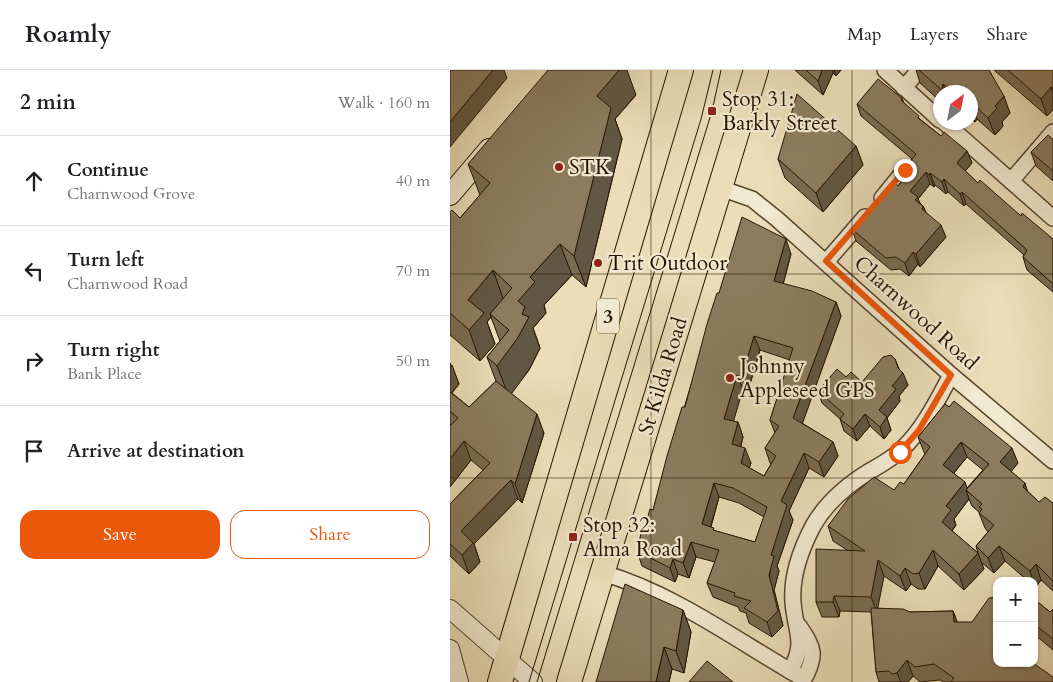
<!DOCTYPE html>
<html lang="en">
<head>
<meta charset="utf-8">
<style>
	body { margin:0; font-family:Cardo,serif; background:#f2f2f2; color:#202124 }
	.controls { position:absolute; right:15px; bottom:15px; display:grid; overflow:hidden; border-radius:10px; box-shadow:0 1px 4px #0004 }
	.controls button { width:45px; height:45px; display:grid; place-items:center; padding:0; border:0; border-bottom:1px solid #e0e0e0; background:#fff; color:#202124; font:25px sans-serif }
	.compass { position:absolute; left:483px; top:15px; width:45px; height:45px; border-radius:50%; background:#fff; box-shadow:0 1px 4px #0004; rotate:32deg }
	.stop { position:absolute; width:15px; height:15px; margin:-11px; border:4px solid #ea580c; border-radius:50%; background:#fff }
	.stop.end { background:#ea580c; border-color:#fff; box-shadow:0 1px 5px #0008 }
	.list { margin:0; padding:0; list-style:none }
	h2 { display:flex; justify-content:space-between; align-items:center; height:65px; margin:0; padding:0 20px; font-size:21px }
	h2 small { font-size:16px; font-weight:400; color:#757577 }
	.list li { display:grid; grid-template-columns:32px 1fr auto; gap:15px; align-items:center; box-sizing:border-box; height:90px; padding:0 20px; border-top:1px solid #e0e0e0 }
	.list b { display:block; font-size:19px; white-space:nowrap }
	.list p { margin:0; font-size:16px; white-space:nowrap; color:#757577 }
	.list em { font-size:16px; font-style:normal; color:#757577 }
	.actions { display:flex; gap:10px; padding:15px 20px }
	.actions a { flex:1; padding:11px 0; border:1px solid #ea580c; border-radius:15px; text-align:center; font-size:18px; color:#ea580c }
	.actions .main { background:#ea580c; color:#fff }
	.icon { flex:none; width:28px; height:28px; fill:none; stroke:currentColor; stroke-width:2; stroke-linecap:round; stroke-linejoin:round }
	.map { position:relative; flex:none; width:603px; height:612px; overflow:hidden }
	header { display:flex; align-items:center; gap:30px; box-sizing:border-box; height:70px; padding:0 25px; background:#fff; border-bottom:1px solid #e0e0e0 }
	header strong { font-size:24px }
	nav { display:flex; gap:28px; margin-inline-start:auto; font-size:18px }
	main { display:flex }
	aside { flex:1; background:#fff }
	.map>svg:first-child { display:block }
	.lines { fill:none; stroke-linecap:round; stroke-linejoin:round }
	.minor-casing { stroke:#56462e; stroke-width:18 }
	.tertiary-casing { stroke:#56462e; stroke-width:20 }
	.secondary-casing { stroke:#251300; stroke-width:22 }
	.trunk-casing { stroke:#251300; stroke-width:26 }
	.minor { stroke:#f1e9d0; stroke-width:15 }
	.tertiary { stroke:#f1e9d0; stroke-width:18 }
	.secondary { stroke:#f1e9d0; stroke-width:20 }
	.trunk { stroke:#eaddb7; stroke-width:24 }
	.tram { stroke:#251300; stroke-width:1 }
	.wall { fill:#786b52; stroke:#251300; fill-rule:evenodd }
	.shaded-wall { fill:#615742; stroke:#251300 }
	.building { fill:#8b7c5f; stroke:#251300; fill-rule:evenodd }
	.route { stroke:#ea580c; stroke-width:6 }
	.grid { fill:none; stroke:#251300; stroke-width:1; stroke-opacity:0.55 }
	.poi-dot { fill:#8f2418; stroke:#f1e9d0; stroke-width:2 }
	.labels { text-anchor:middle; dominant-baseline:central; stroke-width:4.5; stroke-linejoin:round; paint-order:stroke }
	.shield { fill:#f1e9d0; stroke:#62533e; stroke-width:1 }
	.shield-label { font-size:20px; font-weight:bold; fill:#251300 }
	.poi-label { font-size:21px; fill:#251300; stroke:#f1e9d0; text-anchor:start }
	.street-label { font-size:21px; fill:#251300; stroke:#f1e9d0 }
</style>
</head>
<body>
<header>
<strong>Roamly</strong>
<nav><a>Map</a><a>Layers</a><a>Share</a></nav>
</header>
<main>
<aside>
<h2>2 min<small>Walk · 160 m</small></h2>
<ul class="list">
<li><svg class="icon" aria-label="ahead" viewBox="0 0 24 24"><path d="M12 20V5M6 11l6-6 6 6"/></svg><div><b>Continue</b><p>Charnwood Grove</p></div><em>40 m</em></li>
<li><svg class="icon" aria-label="left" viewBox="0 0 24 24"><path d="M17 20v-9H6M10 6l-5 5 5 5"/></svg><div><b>Turn left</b><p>Charnwood Road</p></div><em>70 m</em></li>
<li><svg class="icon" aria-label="right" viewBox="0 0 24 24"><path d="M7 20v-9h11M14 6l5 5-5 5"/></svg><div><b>Turn right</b><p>Bank Place</p></div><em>50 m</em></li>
<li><svg class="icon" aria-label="arrive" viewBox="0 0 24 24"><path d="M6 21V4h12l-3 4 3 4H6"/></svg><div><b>Arrive at destination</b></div></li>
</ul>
<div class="actions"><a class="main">Save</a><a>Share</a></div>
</aside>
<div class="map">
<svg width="603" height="612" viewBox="0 0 603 612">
	<rect width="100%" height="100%" fill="#eaddb7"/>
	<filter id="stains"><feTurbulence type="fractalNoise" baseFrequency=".004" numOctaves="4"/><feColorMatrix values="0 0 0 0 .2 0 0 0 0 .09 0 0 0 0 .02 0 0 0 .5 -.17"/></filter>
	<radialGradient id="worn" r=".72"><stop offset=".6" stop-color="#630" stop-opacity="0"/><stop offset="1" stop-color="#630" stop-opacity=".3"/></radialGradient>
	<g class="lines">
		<defs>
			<g id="minor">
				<polyline points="435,0 490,50"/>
				<polyline points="454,18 469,0"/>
				<polyline points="494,52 603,148"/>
				<polyline points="561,111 603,62"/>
				<polyline points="270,118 302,129 327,149 501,305 603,391"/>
				<polyline points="432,128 455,100"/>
				<polyline points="377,191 415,147"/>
				<path d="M 153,503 C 225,524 289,572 354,609 C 367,585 364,578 349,556"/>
				<path d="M 340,601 C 357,572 345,562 343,532 C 341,505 351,479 363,456 C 376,433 397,415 420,401 C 430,395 442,389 451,380 C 473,360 487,331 501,305"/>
			</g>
			<g id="tertiary">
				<polyline points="0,539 83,612"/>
				<polyline points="0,579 9,612"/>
			</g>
			<polyline id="secondary" points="0,125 39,79"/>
			<g id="trunk">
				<polyline points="50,612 231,0"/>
				<polyline points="119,612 306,0"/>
			</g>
		</defs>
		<use href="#minor" class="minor-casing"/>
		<use href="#tertiary" class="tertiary-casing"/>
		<use href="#secondary" class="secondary-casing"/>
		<use href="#trunk" class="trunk-casing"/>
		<use href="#minor" class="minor"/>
		<use href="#tertiary" class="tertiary"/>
		<use href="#secondary" class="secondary"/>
		<use href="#trunk" class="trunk"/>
		<g class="tram">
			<polyline points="79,612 251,49 263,0"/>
			<polyline points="87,612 262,41 271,0"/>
		</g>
	</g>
	<g class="wall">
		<polygon points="345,0 391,0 386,6 383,3 373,25 346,1"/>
		<polygon points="466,0 539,0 560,43 552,52 553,56 545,65 527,49 525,52 520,48 520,22 490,22 490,31 470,13"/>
		<polygon points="544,0 603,0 603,40 597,46"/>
		<polygon points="186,25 165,49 172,69 136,217 122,205 94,235 96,243 83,258 90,278 79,300 61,323 94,363 72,433 68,429 24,474 30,492 19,504 0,486 0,434 33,400 21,390 0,417 0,356 1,355 0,354 0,293 9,314 2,323 19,337 46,311 37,287 50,271 41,247 37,252 45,274 30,291 0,265 0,142 10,148 30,125 18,94"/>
		<polygon points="452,28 454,33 471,50 491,66 517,81 522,93 515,101 528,113 571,146 603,169 603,222 577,200 573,187 574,185 516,134 514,136 498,122 496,124 485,115 484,117 480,114 468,129 470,133 473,136 476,142 496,167 470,197 468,194 459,206 450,199 441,200 406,171 402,159 448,116 461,98 459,93 462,89 411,46 407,34"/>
		<polygon points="603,69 603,111 586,96 581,82"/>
		<polygon points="406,76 413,95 373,142 335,108 328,89"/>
		<path d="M 341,184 L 333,214 L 386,232 L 391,246 L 352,353 L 383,372 L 388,386 L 374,407 L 359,398 L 339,441 L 343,450 L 327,496 L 329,501 L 324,520 L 333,556 L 322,567 L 299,553 L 296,543 L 290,541 L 288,537 L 263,527 L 257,513 L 265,492 L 246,487 L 239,508 L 228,504 L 225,512 L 192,496 L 187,481 L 203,440 L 269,223 ZM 310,280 L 340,290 L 320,350 L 325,363 L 315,378 L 320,393 L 321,394 L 314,406 L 299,398 L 301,393 L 291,376 L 293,367 L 288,352 L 283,351 L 293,319 L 298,321 ZM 269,427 L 289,433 L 314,447 L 305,472 L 265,461 L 261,457 Z"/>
		<polygon points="445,289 449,300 458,315 449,326 450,331 437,348 441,360 434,369 420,356 407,371 394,361 390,349 372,333 368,321 396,307 412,312"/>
		<path d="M 495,334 L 568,393 L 561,401 L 577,421 L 589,432 L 603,433 L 603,521 L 591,510 L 586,517 L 584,516 L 584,511 L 578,511 L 555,491 L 544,503 L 531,492 L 534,499 L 514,520 L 488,496 L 475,519 L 468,519 L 461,514 L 456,521 L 434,506 L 427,538 L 460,542 L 503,541 L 507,552 L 547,593 L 603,612 L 493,612 L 490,610 L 470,612 L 463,606 L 458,612 L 429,612 L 426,602 L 421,542 L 390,541 L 389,547 L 372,547 L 366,532 L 397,480 L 383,471 L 378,456 L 444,420 L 454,414 L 475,384 L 474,382 L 468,367 ZM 517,387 L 533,400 L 517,418 L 504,403 ZM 519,429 L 522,436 L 529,442 L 529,443 L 535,458 L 538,462 L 526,476 L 528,483 L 502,461 L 506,455 L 504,449 Z"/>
		<polygon points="584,529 600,542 603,539 603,580 584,564"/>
		<polygon points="233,540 241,562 234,603 222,599 219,612 146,612"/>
	</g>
	<g class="shaded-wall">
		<polygon points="43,0 54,0 57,8 0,77 0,52"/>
		<polygon points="165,0 177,0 186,25 165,49 172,69 136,217 124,186 147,26"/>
		<polygon points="372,0 382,0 383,3 373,25 368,11"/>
		<polygon points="384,0 391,0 386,6"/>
		<polygon points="493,14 496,22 493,22 492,20"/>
		<polygon points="601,17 603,24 603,40 597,46 591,29"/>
		<polygon points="554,26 560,43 552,52 553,56 545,65 538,48 545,36"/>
		<polygon points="520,32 521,32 527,49 525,52 520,39"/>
		<polygon points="406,76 413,95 373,142 366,123"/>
		<polygon points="517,81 522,93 511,106 507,93"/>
		<polygon points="476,102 480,114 468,129 472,138 473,136 478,148 470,142 460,121"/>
		<polygon points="480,103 485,115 484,117 479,105"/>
		<polygon points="494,109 498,122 496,124 492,112"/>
		<polygon points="512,122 516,134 514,136 510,124"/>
		<polygon points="491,155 496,167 470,197 466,184"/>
		<polygon points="336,169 341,184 330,226 324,211"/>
		<polygon points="110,174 122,205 94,235 96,243 83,258 90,278 79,300 59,327 47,296 68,231 80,207"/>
		<polygon points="463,182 468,194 459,206 455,193"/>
		<polygon points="43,200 54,231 40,244 41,247 37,252 45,274 30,291 19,260 18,230"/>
		<polygon points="386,232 391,246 349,363 343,348"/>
		<polygon points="304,266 310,280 298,321 292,306"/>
		<polygon points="445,289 450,301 453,303 458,315 449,326 450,331 437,348 441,360 434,369 430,357 429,340 442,316 448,298"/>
		<polygon points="2,295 9,314 0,325 0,298"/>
		<polygon points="287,305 293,319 280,363 274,349"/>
		<polygon points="87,344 94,363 72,433 65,414"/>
		<polygon points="415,344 420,356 407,371 403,359"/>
		<polygon points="288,352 293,367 287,389 282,374"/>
		<polygon points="14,371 21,390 0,417 0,389"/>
		<polygon points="383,372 388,386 374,407 369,392"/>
		<polygon points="511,372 517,387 498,410 493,395"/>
		<polygon points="295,378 301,393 296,408 291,393"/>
		<polygon points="562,378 568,393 556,408 550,392"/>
		<polygon points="354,383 359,398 339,441 343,450 327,496 329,501 324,520 333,556 322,567 317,552 321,485 331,431"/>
		<polygon points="61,410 68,429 24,474 30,492 19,504 12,485 11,461"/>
		<polygon points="515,412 519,423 516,420 519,429 504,449 506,455 497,467 492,452 496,436"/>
		<polygon points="264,413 269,427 257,469 252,454"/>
		<polygon points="575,413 580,429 573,417"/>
		<polygon points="241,472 246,487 239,508 233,493"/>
		<polygon points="549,476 555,491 544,503 538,488"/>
		<polygon points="483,480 488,496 475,519 469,503"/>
		<polygon points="528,483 534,499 514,520 509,504"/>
		<polygon points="223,489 228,504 225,512 220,498"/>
		<polygon points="428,490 434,506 427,542 421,527"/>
		<polygon points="586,494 591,510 586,517 584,511 583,511 580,501"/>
		<polygon points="455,498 461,514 456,521 450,506"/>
		<polygon points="384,526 390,541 389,547 383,532"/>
		<polygon points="233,540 241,562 234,603 226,581"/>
		<polygon points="503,541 509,556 504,552"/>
		<polygon points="214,577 222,599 219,612 206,612"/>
		<polygon points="457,590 463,606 458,612 451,612 447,603"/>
	</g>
	<g class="building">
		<polygon points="0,0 43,0 0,52"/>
		<polygon points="98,0 169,0 147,26 161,38 124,186 110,174 80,207 85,212 68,231 75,237 72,244 79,247 67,269 47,296 37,287 59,260 40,244 62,218 43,200 18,230 34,243 19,260 0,243 0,142 2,140 10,148 40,113 18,94"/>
		<polygon points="356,0 372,0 368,11"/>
		<polygon points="469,0 539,0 554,26 545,36 547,38 538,48 521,32 520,32 520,22 504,22 493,14 492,20"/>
		<polygon points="558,0 603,0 603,19 601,17 591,29"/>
		<polygon points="428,9 452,28 451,30 469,46 468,48 491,66 494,62 517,81 507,93 528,113 530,110 571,146 572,143 603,169 603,214 573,187 577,180 512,122 510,124 494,109 492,112 480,103 479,105 476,102 460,121 468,127 465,130 473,136 472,139 491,155 466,184 463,182 455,193 446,187 436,188 402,159 443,111 448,116 463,95 459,93 466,84 407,34"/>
		<polygon points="347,24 406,76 366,123 328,89"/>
		<polygon points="598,65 603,69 603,101 581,82"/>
		<path d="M 292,147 L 336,169 L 324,211 L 362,221 L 386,232 L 343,348 L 383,372 L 369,392 L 354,383 L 331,431 L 337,435 L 321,485 L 324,486 L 319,505 L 328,541 L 317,552 L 294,538 L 301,531 L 284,526 L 285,523 L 257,513 L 269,480 L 241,472 L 233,493 L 223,489 L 220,498 L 187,481 L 192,459 L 194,460 L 200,439 L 203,440 L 217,386 L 232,337 L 235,337 L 257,254 L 267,223 L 269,223 ZM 304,266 L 343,278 L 320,350 L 329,356 L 315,378 L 326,386 L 314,406 L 291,393 L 295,378 L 282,374 L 288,352 L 274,349 L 287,305 L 292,306 ZM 264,413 L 283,418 L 317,437 L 305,472 L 263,460 L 264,458 L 252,454 Z"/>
		<polygon points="441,285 445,289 448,298 453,303 442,316 446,319 429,340 437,347 430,357 415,344 403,359 390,349 394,344 368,321 387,299 396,307 401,302 412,312 433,287"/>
		<polygon points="46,311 87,344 65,414 61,410 11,461 23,473 12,485 0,474 0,434 40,393 14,371 0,389 0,356 8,348 0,341 0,322 19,337"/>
		<polygon points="504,331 562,378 550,392 575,413 573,417 589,432 595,427 603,433 603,511 586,494 580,501 549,476 538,488 526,476 544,455 529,443 532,439 529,437 532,434 516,420 539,394 511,372 493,395 515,412 496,436 501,440 492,452 528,483 509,504 483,480 469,503 463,504 455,498 450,506 428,490 421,527 384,526 383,532 366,532 366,479 415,481 378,456 398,429 424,407 444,420 450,412 454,414 480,377 468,367 495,334 499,337"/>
		<polygon points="175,514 233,540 226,581 214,577 206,612 146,612"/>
		<polygon points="547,527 547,593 583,593 603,607 603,612 501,612 504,608 484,594 465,597 457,590 447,603 442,604 439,601 426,602 421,538 453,539 460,542 503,541 504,552 522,552 539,528"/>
		<polygon points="584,529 600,542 603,539 603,569 584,554"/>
		<polygon points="257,591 283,612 239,612"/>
	</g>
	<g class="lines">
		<polyline class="route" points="450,382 469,360 501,305 376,191 455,100"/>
	</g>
	<path class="grid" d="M 201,0 L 201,612M 402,0 L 402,612M 0,204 L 603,204M 0,408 L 603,408"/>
	<g class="poi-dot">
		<rect x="257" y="36" width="10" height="10" rx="2.5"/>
		<circle cx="109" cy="97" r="5"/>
		<circle cx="148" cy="193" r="5"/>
		<circle cx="280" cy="308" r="5"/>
		<rect x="118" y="462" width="10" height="10" rx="2.5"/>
	</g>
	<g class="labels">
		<rect class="shield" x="147" y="228.5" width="22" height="35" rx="4"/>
		<g class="shield-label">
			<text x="158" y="246">3</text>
		</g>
		<g class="poi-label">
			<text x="272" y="29">Stop 31:<tspan x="272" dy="24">Barkly Street</tspan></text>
			<text x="119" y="97">STK</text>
			<text x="158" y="193">Trit Outdoor</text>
			<text x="290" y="296">Johnny<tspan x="290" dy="24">Appleseed GPS</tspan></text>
			<text x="133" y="455">Stop 32:<tspan x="133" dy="24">Alma Road</tspan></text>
		</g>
		<g class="street-label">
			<text transform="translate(466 243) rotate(42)">Charnwood Road</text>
			<text transform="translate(213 306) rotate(-73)">St Kilda Road</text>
		</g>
	</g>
	<rect width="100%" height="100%" filter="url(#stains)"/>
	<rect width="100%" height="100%" fill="url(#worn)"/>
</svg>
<div class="controls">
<button>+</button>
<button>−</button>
</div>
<svg class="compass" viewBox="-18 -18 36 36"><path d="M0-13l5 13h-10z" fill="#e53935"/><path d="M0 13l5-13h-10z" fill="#757577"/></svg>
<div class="stop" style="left:450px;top:382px"></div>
<div class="stop end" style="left:455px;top:100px"></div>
</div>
</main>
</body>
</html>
